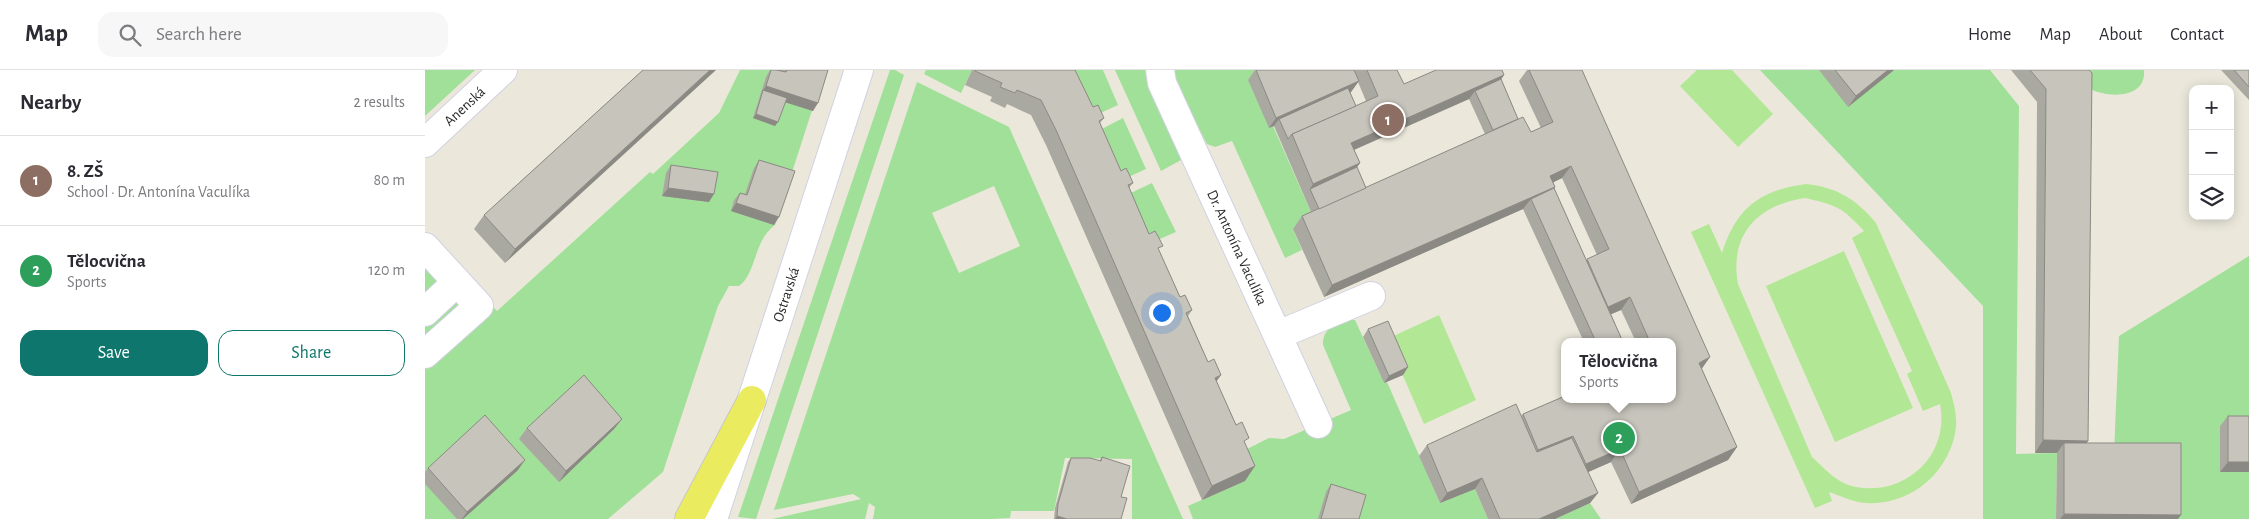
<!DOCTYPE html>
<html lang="en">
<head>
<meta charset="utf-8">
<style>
	body { margin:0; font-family:"Alegreya Sans",sans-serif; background:#f7f7f7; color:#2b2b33 }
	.controls { position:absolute; right:15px; top:15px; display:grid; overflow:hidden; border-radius:10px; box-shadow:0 2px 12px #0003 }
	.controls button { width:45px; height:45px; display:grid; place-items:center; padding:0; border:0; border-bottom:1px solid #e1e1e2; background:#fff; color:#2b2b33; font:25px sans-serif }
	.you { position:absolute; left:736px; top:242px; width:18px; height:18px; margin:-12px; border:4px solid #fff; border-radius:50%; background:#1a73e8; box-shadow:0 0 0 8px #1a73e833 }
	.badge { display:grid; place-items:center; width:32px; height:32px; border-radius:50%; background:#0f766e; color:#fff; font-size:16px; font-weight:700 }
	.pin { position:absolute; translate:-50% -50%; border:2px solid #fff; box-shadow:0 1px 5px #0006 }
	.popup { position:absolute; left:1136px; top:268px; width:115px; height:65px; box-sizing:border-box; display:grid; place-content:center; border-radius:10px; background:#fff; filter:drop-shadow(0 1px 4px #0005); font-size:16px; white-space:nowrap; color:#7c7c81 }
	.popup b { font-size:19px; color:#2b2b33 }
	.popup::after { content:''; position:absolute; left:50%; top:100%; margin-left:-10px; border:10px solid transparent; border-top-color:#fff }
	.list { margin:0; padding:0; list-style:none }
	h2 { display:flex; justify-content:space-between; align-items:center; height:65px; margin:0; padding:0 20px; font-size:21px }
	h2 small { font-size:16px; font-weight:400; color:#7c7c81 }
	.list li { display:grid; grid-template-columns:32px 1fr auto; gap:15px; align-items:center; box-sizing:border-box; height:90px; padding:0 20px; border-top:1px solid #e1e1e2 }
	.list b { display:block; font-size:19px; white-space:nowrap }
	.list p { margin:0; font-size:16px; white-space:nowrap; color:#7c7c81 }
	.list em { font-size:16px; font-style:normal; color:#7c7c81 }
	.actions { display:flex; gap:10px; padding:15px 20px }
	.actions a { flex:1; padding:11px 0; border:1px solid #0f766e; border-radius:15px; text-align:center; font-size:18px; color:#0f766e }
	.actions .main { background:#0f766e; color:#fff }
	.icon { flex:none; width:28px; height:28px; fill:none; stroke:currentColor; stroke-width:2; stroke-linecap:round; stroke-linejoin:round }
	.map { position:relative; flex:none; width:1824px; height:449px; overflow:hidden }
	header { display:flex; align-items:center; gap:30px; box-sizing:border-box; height:70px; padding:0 25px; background:#fff; border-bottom:1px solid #e1e1e2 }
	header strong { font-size:24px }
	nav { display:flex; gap:28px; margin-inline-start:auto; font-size:18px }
	.search { width:350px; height:45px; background:#f7f7f7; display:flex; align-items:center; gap:12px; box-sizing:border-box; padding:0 18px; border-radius:15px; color:#7c7c81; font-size:19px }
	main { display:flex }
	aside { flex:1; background:#fff }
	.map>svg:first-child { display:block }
	.green { fill:#a1e099; fill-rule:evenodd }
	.pitch { fill:#b2e795; fill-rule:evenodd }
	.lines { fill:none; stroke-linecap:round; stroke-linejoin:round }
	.minor-casing { stroke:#d1d1e2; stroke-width:30 }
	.major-casing { stroke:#c7c7c7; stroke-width:30 }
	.minor { stroke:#fff; stroke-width:28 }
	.major { stroke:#ebeb60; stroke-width:28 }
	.wall { fill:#aaa9a1; fill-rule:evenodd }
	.shaded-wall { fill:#8b8983 }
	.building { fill:#c6c4bb; stroke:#8b8983 }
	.labels { text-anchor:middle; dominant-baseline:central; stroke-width:5; stroke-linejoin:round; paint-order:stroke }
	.street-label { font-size:15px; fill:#292929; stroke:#fff }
</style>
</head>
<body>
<header>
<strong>Map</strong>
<div class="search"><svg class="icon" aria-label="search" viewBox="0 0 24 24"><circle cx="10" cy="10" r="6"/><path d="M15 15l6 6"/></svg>Search here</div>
<nav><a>Home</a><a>Map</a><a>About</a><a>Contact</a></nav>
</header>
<main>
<aside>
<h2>Nearby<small>2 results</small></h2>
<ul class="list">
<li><span class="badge" style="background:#8d6e63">1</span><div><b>8. ZŠ</b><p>School · Dr. Antonína Vaculíka</p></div><em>80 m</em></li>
<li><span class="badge" style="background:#2e9e5b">2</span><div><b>Tělocvična</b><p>Sports</p></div><em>120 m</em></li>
</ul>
<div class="actions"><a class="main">Save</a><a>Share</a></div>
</aside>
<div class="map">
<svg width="1824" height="449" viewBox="0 0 1824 449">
	<rect width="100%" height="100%" fill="#ebe8db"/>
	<g class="green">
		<polygon points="0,0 50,0 0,46"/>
		<path d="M 315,0 L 400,0 L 350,155 C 328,171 332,203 314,216 L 304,216 L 293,236 L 238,402 L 183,449 L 0,449 L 0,183 L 20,185 L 72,241 L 225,102 L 228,104 L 294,43 Z"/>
		<polygon points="465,0 470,0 479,5 331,449 313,447"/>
		<polygon points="501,0 547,0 536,23 499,4"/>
		<polygon points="615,0 678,0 693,35 658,51"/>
		<polygon points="690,0 721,0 727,20 758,81 756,90 736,101"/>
		<polygon points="747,0 846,0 844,58 848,56 889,149 868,159 877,180 860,188 807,71 790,77 782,74 755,22"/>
		<polygon points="1335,0 1565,0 1594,36 1591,384 1632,383 1631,449 1558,449 1558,236"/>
		<path d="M 1645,0 L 1719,0 C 1722,32 1675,28 1658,15 C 1653,11 1649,5 1645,0 Z"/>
		<path d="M 492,12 L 584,57 L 758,449 L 707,449 L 707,389 L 640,388 L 629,441 L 586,441 L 585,448 L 567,449 L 448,449 L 450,437 L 444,433 L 440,449 L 347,449 L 436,429 L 428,424 L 349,440 ZM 569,116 L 595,176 L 534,203 L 507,143 Z"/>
		<polygon points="698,48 721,99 686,115 669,63"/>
		<polygon points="727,113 751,162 714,178 693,129"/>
		<polygon points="1824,186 1824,449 1749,449 1689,383 1694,266"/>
		<path d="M 922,250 L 930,250 L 959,313 L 962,312 L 1015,433 L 1050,419 L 1063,449 L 768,449 L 763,436 L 820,411 L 814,383 L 844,368 L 859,369 L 926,340 L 898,275 C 898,259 908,255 922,250 Z"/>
		<polygon points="1165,433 1176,449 1130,449"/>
	</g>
	<g class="pitch">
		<polygon points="1272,0 1307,0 1348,44 1313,77 1255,16"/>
		<path d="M 1381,114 C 1412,117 1432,130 1451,153 L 1526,323 C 1529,334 1532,345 1531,357 C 1526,402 1485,436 1441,433 C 1428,432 1416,426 1404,422 L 1407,431 L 1390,438 L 1266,162 L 1284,154 L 1297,183 C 1311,138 1335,120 1381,114 ZM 1380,128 C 1411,135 1417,137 1439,161 L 1427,168 L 1487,301 L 1482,304 L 1498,341 L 1515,334 C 1525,385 1481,426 1431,417 C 1413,414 1400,399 1387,387 L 1313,214 C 1304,164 1333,135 1380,128 Z"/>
		<polygon points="1419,181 1488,338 1410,372 1341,216"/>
		<polygon points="1014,245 1051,330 999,354 962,269"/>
	</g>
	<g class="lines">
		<defs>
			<g id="minor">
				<path id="s1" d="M 735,0 L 737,13 L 893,354"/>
				<path id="s2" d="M 0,73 L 78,0"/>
				<polyline points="0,177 54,236 0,284"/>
				<polyline points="0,242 32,212"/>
				<polyline points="853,265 946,226"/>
				<path id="s3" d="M 288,449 L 434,0"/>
			</g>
			<polyline id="major" points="264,449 327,330"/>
		</defs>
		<use href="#minor" class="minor-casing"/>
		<use href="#major" class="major-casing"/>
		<use href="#minor" class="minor"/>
		<use href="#major" class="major"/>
	</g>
	<g class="wall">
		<polygon points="218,0 80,193 49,159 59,145"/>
		<polygon points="345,0 354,1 353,0 403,0 388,41 360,32 350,56 328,48 341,7"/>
		<polygon points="547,0 650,0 668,37 679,48 675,53 696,101 708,113 704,118 724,164 734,182 755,227 767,240 763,246 783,292 796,305 791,311 820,374 820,411 777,430 621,75 606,45 582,34 580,38 565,31 567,27 540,15"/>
		<path d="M 830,0 L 972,0 L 979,14 L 1079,5 L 1076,9 L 1093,49 L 1106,62 L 1116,58 L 1094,11 L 1102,0 L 1157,0 L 1277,299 L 1312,377 L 1303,390 L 1206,434 L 1186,392 L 1163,402 L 1173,423 L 1165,433 L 1130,449 L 1063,449 L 1050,419 L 1015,433 L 994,386 L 1002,375 L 1096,346 L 1098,344 L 1248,329 L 1248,272 L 1211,272 L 1196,240 L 1186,244 L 1198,272 L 1159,272 L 1098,139 L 899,227 L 868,159 L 877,146 L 886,142 L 849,56 L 844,58 L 823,10 ZM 933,12 L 941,31 L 931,36 L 925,23 L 926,22 ZM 1044,29 L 1060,64 L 941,118 L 932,97 L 935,93 L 929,80 ZM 1137,108 L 1172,185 L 1161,190 L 1129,118 L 1130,117 L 1128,112 Z"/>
		<polygon points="1394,0 1469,0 1423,37"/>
		<polygon points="1586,0 1664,0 1662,373 1753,449 1631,449 1632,383 1610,383 1612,32"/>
		<polygon points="1796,0 1824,0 1824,30"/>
		<polygon points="334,90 349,155 306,141 309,130 315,123 320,124 329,98"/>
		<polygon points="246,95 284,132 237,126 241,103"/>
		<polygon points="943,259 983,297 978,305 959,313 938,267"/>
		<polygon points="1803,346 1824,346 1824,402 1795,402 1795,356"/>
		<polygon points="197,349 189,359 134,412 94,369 102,358"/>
		<polygon points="677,387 696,427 696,449 629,449 630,438 643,392 646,388 674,391"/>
		<polygon points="3,398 93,400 38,449 32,449 0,414 0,402"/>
		<polygon points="906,414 934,449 893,449 901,422"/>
	</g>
	<g class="shaded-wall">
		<polygon points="285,0 291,0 80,193 90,179"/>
		<polygon points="1463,0 1469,0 1423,37 1431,26"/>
		<polygon points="1079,5 1071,17 1050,21 1044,29 917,85 926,73"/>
		<polygon points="934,11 926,22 856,53 854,49 849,56 844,58 851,48"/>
		<polygon points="341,16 393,33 388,41 337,25 338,20"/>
		<polygon points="331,44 353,52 350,56 328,48"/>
		<polygon points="935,93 926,105 885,119 888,114"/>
		<polygon points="1146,96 1137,108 1117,118 1125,106"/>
		<polygon points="1130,117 1121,129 1106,129 1098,139 899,227 907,215"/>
		<polygon points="243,118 289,124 284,132 237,126"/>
		<polygon points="311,133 354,147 349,155 306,141"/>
		<polygon points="1205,227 1196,240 1175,249 1183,237"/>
		<polygon points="1285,287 1276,300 1274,293"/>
		<polygon points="983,297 978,305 959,313 964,306"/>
		<polygon points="796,305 786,319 790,308"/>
		<polygon points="197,349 189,359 134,412 141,401"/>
		<polygon points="1148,366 1139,378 1105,392 1113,380"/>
		<polygon points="1618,370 1663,371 1655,384 1639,373 1632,383 1610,383"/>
		<polygon points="1312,377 1303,390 1206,434 1214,422"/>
		<polygon points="1195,379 1186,392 1152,407 1161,394"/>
		<polygon points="100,390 93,400 38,449 37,449 42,442"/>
		<polygon points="1803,392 1824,392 1824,402 1795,402"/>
		<polygon points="830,396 820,411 777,430 787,416"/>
		<polygon points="1057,408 1050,419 1015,433 1022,423"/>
		<polygon points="1173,423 1165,433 1130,449 1114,449"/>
		<polygon points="1639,444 1756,445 1753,449 1635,449"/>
		<polygon points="632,446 642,449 630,449"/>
	</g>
	<g class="building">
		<polygon points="218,0 285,0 90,179 59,145"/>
		<polygon points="346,0 351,0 361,2 362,0 403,0 393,33 341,16"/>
		<polygon points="550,0 650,0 668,37 673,35 679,48 674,51 696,101 701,98 704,104 708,113 703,115 724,164 730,161 734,168 738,176 733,178 755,227 760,225 767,240 761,243 783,292 789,289 796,305 790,308 811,355 817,352 824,368 819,371 830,396 787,416 631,60 616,30 592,20 590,23 575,17 577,13 550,1"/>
		<polygon points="831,0 929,0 934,11 851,48"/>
		<polygon points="942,0 972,0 979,14 1011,0 1077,0 1079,5 926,73 935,93 888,114 867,64 953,26"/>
		<polygon points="1104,0 1157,0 1285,287 1274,293 1312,377 1214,422 1195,379 1161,394 1148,366 1113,380 1098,344 1140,326 1140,329 1248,329 1248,272 1225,272 1205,227 1183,237 1162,189 1184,179 1146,96 1125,106 1130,117 907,215 877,146 1098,47 1106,62 1128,52"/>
		<polygon points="1410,0 1463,0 1431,26"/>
		<polygon points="1605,0 1664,0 1667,3 1663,371 1618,370 1621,19"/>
		<polygon points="1809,0 1824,0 1824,17"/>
		<polygon points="1076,9 1093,49 1068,60 1050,21"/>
		<polygon points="923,18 931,36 867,64 863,69 854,49"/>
		<polygon points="338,20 362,28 353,52 331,44"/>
		<polygon points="334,90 370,101 354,147 311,133 315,123 322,125"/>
		<polygon points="246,95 293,102 289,124 243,118"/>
		<polygon points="932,97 941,118 894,139 885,119"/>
		<polygon points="1129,118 1198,272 1171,272 1106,129"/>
		<polygon points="963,251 983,297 964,306 943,259"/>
		<polygon points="159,305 197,349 141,401 102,358"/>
		<polygon points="1091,334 1112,382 1147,368 1173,423 1114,449 1075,449 1057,408 1022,423 1002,375"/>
		<polygon points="60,345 100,390 42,442 3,398"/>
		<rect x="1803" y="346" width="21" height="46"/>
		<polygon points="1639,373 1756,373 1756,445 1639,444"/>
		<polygon points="677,387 705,396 696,427 702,428 696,449 642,449 632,446 633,434 646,388 665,388 676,391"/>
		<polygon points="906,414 941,425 934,449 896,449"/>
	</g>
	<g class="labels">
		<g class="street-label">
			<text stroke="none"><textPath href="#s2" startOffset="54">Anenská</textPath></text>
			<text stroke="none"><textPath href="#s1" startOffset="194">Dr. Antonína Vaculíka</textPath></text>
			<text stroke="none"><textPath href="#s3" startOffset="236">Ostravská</textPath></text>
		</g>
	</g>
</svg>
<div class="controls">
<button>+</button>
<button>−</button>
<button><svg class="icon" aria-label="layers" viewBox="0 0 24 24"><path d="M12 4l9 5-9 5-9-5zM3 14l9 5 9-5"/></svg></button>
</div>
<div class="you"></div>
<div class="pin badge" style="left:963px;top:50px;background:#8d6e63">1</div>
<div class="pin badge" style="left:1194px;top:368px;background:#2e9e5b">2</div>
<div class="popup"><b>Tělocvična</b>Sports</div>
</div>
</main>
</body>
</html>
